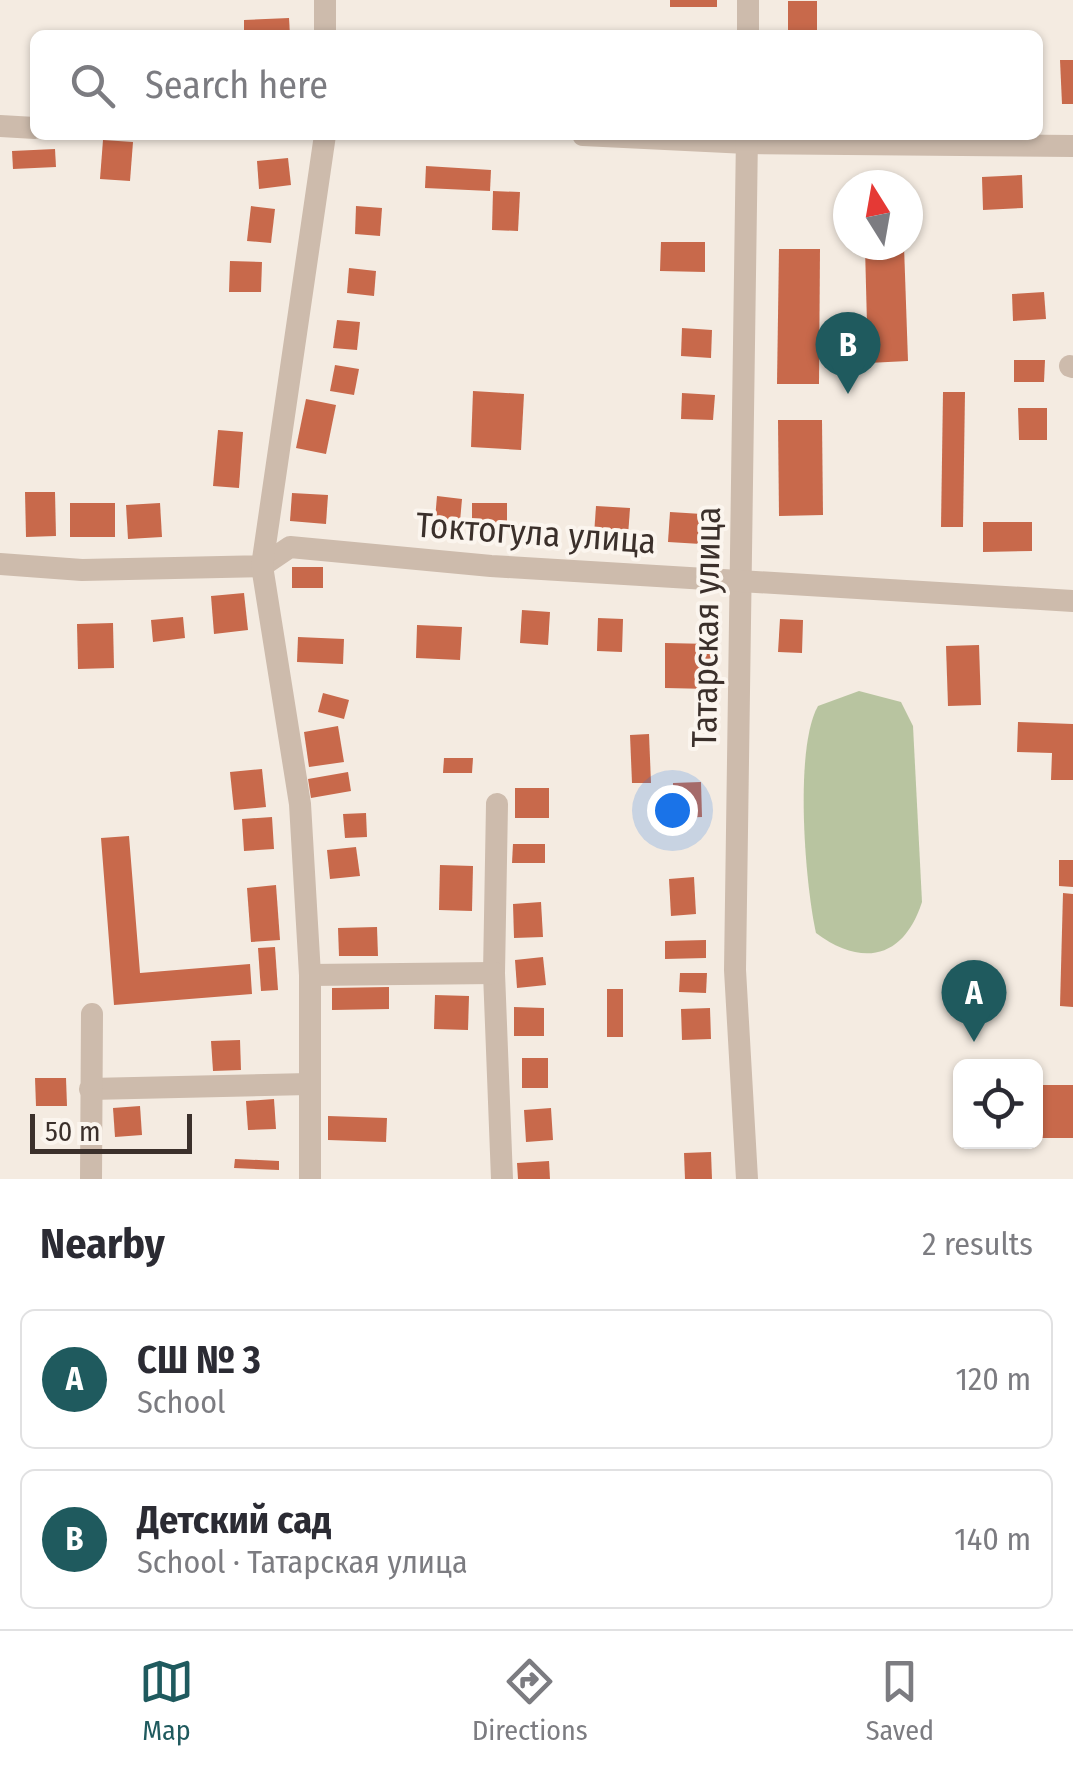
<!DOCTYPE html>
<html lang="en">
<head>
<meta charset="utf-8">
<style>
	body { margin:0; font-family:"Fira Sans Condensed",sans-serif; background:#f7f7f7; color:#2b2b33 }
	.controls { position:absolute; right:30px; bottom:30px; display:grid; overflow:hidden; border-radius:15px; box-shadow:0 2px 8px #0004 }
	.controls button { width:90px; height:90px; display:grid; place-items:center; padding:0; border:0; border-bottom:2px solid #e1e1e2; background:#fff; color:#2b2b33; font:50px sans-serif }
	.compass { position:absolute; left:833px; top:170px; width:90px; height:90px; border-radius:50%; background:#fff; box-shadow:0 2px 8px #0004; rotate:349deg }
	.scale { position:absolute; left:30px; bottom:25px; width:162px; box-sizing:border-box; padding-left:10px; border:5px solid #3b302b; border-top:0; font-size:28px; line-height:35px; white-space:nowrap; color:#3b302b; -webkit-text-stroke:8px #fbf5ee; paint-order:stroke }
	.you { position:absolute; left:672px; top:810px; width:35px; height:35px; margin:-25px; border:8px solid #fff; border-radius:50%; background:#1a73e8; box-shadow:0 0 0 15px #1a73e833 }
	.badge { display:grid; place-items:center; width:65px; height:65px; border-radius:50%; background:#1f5a5e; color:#fff; font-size:32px; font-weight:700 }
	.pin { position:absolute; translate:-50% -82px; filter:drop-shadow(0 2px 5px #0008) }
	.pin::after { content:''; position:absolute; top:52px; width:35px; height:30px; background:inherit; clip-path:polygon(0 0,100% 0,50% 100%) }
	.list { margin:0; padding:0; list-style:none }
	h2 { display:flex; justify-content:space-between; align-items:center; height:130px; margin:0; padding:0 40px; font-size:42px }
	h2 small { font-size:32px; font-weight:400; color:#7c7c81 }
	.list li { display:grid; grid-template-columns:65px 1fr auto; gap:30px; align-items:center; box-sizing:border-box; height:140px; margin:0 20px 20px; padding:0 20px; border:2px solid #e1e1e2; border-radius:15px }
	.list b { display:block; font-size:38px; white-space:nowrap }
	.list p { margin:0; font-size:32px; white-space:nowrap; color:#7c7c81 }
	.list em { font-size:32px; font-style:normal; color:#7c7c81 }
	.icon { flex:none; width:55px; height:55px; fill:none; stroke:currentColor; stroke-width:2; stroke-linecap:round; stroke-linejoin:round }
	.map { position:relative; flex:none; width:1073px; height:1179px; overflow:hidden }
	.search { position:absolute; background:#fff; box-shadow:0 2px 8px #0004; left:30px; right:30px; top:30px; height:110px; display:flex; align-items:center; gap:25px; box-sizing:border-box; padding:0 35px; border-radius:15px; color:#7c7c81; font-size:38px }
	.sheet { height:450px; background:#fff }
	nav { display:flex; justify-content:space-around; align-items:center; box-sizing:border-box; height:140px; border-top:2px solid #e1e1e2; background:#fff; font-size:28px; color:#7c7c81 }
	nav a { display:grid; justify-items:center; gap:5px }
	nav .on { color:#1f5a5e }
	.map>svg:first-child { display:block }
	.green { fill:#b8c4a0 }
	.building { fill:#c8694b }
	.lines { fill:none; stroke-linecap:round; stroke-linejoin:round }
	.minor { stroke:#cdbbac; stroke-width:22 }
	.labels { text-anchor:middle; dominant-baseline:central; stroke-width:8; stroke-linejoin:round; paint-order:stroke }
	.street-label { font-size:35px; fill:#3b302b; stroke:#fbf5ee }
</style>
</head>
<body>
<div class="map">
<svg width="1073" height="1179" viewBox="0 0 1073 1179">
	<rect width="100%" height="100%" fill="#f4ebe1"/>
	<path class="green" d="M 859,691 L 901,702 L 913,726 L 922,902 C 904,958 863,968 816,933 C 805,884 794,748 818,706 Z"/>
	<g class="building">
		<rect x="670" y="0" width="47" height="7"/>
		<rect x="788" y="1" width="29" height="34"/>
		<polygon points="289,18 290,35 244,35 244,20"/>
		<polygon points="1060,60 1073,60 1073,104 1062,104"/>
		<polygon points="103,140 133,142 130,181 100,179"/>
		<polygon points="55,149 56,167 13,169 12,151"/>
		<polygon points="288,158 291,185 259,189 257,161"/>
		<polygon points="426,166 491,170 490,191 425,188"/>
		<polygon points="1022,175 1023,208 983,210 982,177"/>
		<polygon points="493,191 520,192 518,231 492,230"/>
		<polygon points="251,206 275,209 271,243 247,241"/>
		<polygon points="356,206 382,208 380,236 355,234"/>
		<polygon points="661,242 705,242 705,272 660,271"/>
		<polygon points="904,246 908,361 868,363 865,247"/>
		<polygon points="779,249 820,249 819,384 777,384"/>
		<polygon points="230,261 262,262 261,292 229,292"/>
		<polygon points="349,268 376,271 374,296 347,293"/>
		<polygon points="1044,292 1046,319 1013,321 1012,294"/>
		<polygon points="337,320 360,322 357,350 333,348"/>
		<polygon points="682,328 712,330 711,358 681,356"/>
		<polygon points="1014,360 1045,360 1044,382 1014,382"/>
		<polygon points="335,365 359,369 354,395 330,391"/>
		<polygon points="473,391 524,394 521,450 471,447"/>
		<polygon points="943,392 965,392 963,527 941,527"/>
		<polygon points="682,393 715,395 713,420 681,419"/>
		<polygon points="306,399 336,405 326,454 296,448"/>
		<polygon points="1018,408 1047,408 1047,440 1019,440"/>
		<polygon points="778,420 822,420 823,515 779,516"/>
		<polygon points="218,430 243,432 239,488 213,486"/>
		<polygon points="25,492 55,492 56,536 26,537"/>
		<polygon points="292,493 328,495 326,524 290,521"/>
		<polygon points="437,496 462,499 459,533 434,531"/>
		<rect x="70" y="503" width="45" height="34"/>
		<polygon points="160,503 162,537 128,539 126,505"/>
		<rect x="472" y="503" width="35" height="25"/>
		<polygon points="596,506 630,508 628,536 594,535"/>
		<polygon points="670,512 702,514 701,544 668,542"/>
		<polygon points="983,522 1032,522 1032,551 983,552"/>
		<rect x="292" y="567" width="31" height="21"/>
		<polygon points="244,593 248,630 214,634 211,596"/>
		<polygon points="522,610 550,612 548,645 520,643"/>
		<polygon points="183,617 185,638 153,642 151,620"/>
		<polygon points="598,618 623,619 622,652 597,651"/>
		<polygon points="780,619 803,620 802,653 778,652"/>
		<polygon points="113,623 114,668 78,669 77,624"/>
		<polygon points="417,625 462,627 460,660 416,658"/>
		<polygon points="298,637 344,639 343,664 297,662"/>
		<polygon points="665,643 711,644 710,689 665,688"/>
		<polygon points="979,645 981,705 948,706 946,646"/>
		<polygon points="323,693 349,700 344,719 318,712"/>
		<polygon points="1018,722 1073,724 1073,780 1051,780 1052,753 1017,752"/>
		<polygon points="338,726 344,762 309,767 304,732"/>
		<polygon points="649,734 651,783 632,783 630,735"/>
		<polygon points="444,758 473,758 472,773 443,773"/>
		<polygon points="262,769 266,807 234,810 230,772"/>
		<polygon points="348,772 351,791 311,798 308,779"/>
		<polygon points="701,782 702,817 674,818 673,783"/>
		<rect x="515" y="788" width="34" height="30"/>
		<polygon points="366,813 367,837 345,838 343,814"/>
		<polygon points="272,817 274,849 244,851 242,819"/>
		<polygon points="129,836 140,973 250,964 252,994 114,1005 101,838"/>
		<polygon points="513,844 545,844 545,863 512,863"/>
		<polygon points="356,847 360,876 330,879 327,850"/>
		<polygon points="1059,860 1073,860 1073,887 1059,886"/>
		<polygon points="440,865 473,866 472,911 439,910"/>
		<polygon points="694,877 696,914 671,916 669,879"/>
		<polygon points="276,885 280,940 251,942 247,888"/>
		<polygon points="1063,893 1073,894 1073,1007 1060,1006"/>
		<polygon points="541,902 543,937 514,938 513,904"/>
		<polygon points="377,927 378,956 339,956 338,928"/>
		<polygon points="706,940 706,958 665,959 665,941"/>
		<polygon points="275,947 278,990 261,991 258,948"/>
		<polygon points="543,957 546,985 517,988 515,960"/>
		<polygon points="680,973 707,973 706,993 679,992"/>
		<polygon points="389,987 389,1009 332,1010 332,988"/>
		<rect x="607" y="989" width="16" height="48"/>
		<polygon points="435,995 469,996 468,1030 434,1029"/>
		<polygon points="514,1007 544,1008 544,1036 514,1036"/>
		<polygon points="710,1008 711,1039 682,1040 681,1009"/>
		<polygon points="240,1040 241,1070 213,1071 211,1041"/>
		<rect x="522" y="1058" width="26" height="30"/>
		<polygon points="35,1078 66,1078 67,1106 36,1106"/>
		<rect x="1042" y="1085" width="31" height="53"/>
		<polygon points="274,1099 276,1129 248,1130 246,1101"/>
		<polygon points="140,1106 142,1135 115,1137 113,1108"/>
		<polygon points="551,1108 553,1140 526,1142 524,1110"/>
		<polygon points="328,1116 387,1118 386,1142 328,1140"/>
		<polygon points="711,1152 712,1179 685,1179 684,1153"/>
		<polygon points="235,1159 279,1161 279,1170 234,1168"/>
		<polygon points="549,1161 550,1179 518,1179 517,1163"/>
	</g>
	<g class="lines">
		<g class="minor">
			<polyline points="325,0 325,35"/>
			<polyline points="748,35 748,0"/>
			<polyline points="0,126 35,128"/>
			<polyline points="583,135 747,143 1073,146"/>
			<polyline points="747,135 735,970 747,1179"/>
			<polyline points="1070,366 1073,367"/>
			<polyline points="0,564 82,570 262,566 290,547 491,566 1073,601"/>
			<polyline points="497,804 494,973 502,1179"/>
			<polyline points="310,975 494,973"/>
			<polyline points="90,1089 309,1084"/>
			<polyline points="91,1179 92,1014"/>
			<polyline points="310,1179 310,975 300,804 262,566 325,135"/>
		</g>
	</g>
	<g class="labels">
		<g class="street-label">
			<text transform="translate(536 533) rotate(4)">Токтогула улица</text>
			<text transform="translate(706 627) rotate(-89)">Татарская улица</text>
		</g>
	</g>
</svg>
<div class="controls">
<button><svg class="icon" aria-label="locate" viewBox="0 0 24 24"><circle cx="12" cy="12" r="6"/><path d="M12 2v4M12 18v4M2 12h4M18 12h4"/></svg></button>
</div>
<svg class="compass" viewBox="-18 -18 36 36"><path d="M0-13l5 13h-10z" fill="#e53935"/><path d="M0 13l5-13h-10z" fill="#7c7c81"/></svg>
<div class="scale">50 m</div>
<div class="you"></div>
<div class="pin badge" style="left:974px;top:1042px">A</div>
<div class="pin badge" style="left:848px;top:394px">B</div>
<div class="search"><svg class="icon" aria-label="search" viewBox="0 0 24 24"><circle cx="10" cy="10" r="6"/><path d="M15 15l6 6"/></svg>Search here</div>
</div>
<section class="sheet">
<h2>Nearby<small>2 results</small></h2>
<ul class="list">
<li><span class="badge">A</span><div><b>СШ № 3</b><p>School</p></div><em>120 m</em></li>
<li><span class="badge">B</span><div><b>Детский сад</b><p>School · Татарская улица</p></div><em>140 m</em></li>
</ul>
</section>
<nav>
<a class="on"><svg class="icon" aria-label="map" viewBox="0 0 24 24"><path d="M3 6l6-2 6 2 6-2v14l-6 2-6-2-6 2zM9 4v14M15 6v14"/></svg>Map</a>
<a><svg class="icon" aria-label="directions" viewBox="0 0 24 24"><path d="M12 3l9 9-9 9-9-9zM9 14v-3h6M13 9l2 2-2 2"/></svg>Directions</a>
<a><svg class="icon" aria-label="saved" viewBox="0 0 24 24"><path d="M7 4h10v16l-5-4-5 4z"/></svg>Saved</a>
</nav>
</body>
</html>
